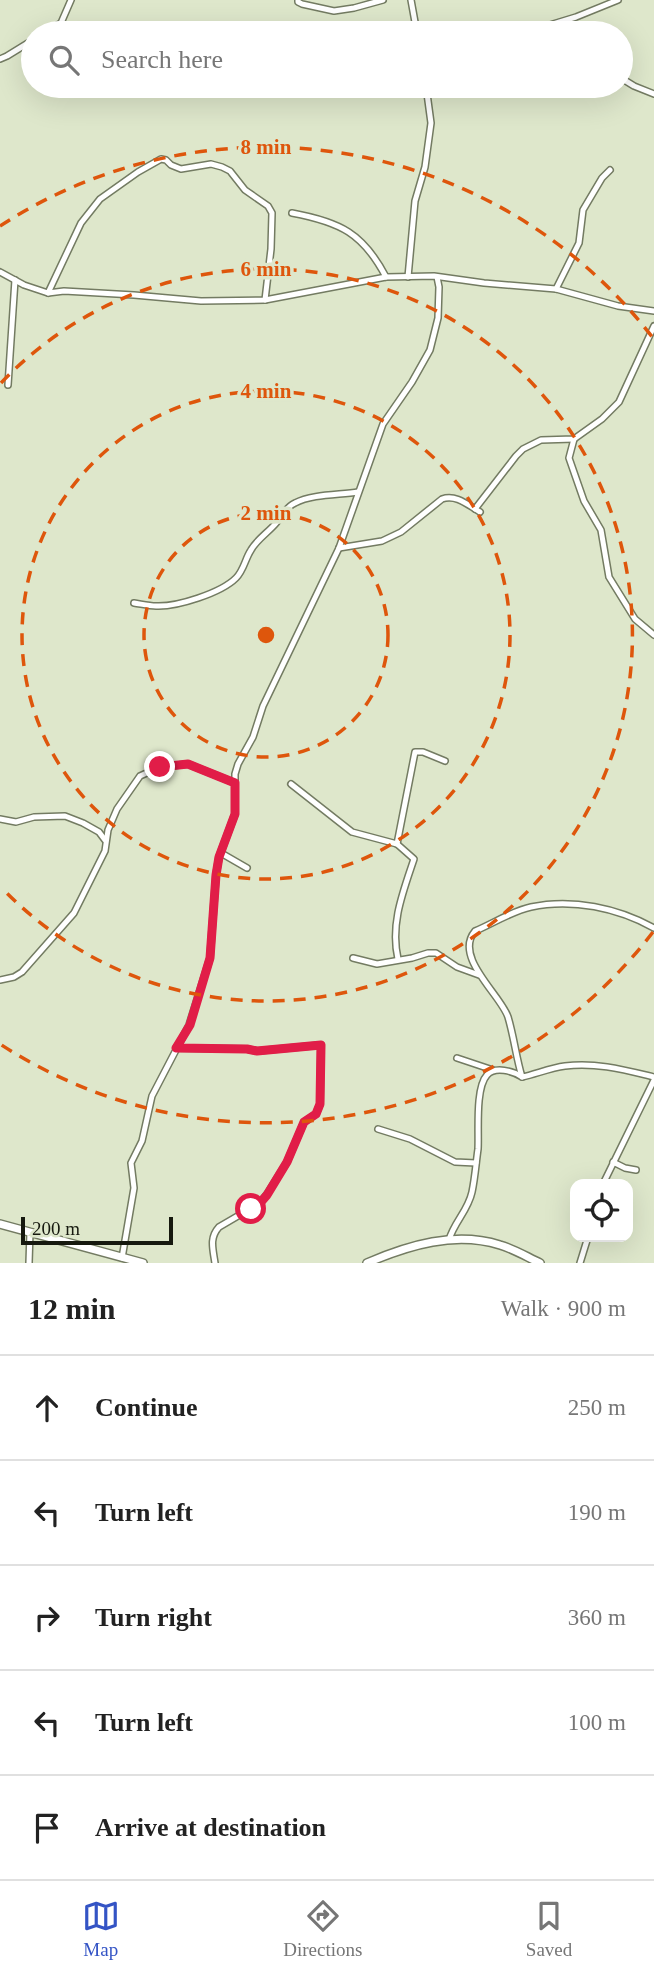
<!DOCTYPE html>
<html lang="en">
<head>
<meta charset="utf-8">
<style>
	body { margin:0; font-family:Georgia,serif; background:#f2f2f2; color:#222 }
	.controls { position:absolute; right:21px; bottom:21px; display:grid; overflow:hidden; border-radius:14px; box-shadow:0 7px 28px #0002 }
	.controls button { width:63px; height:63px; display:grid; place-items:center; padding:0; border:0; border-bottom:2px solid #e0e0e0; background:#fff; color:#222; font:35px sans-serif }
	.scale { position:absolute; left:21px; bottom:18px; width:152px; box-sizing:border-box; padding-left:7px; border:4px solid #16190f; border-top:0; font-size:19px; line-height:24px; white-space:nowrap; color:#16190f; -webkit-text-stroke:5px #dee7cb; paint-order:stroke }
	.stop { position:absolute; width:21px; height:21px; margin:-16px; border:5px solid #e11d48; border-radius:50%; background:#fff }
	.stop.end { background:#e11d48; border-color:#fff; box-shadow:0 2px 7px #0008 }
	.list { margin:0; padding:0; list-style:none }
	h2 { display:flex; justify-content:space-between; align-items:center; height:91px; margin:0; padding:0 28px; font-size:30px }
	h2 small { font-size:23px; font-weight:400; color:#767676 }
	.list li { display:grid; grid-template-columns:46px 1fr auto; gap:21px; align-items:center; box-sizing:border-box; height:105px; padding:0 28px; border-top:2px solid #e0e0e0 }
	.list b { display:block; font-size:26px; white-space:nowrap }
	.list em { font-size:23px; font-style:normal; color:#767676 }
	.icon { flex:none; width:38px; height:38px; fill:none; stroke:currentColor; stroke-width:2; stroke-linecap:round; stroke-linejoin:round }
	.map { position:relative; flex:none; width:654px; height:1263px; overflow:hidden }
	.search { position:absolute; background:#fff; box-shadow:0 7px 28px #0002; left:21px; right:21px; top:21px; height:77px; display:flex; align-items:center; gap:18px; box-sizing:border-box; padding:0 24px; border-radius:38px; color:#767676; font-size:26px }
	.sheet { height:616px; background:#fff }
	nav { display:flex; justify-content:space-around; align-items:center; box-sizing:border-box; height:98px; border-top:2px solid #e0e0e0; background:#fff; font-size:19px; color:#767676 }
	nav a { display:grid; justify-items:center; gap:4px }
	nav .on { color:#3454c5 }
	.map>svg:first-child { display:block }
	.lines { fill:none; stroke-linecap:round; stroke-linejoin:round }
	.minor-casing { stroke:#737b62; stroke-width:8 }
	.tertiary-casing { stroke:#737b62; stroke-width:10 }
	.minor { stroke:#fff; stroke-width:5 }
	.tertiary { stroke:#fff; stroke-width:7 }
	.route { stroke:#e11d48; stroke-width:9 }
	.ring { fill:none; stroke:#de560c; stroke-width:3.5; stroke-dasharray:12 9 }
	.centre { fill:#de560c; stroke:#dee7cb; stroke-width:3.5 }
	.ring-label { font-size:21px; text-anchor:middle; font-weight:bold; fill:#de560c; stroke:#dee7cb; stroke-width:7; stroke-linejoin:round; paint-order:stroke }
</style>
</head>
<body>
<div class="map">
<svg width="654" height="1263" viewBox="0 0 654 1263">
	<rect width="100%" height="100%" fill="#dee7cb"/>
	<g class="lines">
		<defs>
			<g id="minor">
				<polyline points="298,0 298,2 302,4 334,11 354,8 383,0"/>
				<polyline points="411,0 417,33"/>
				<polyline points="45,33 61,23 71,0"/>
				<polyline points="516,33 533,33"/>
				<polyline points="533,33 540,28 576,17 618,0"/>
				<polyline points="0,59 7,56 33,40"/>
				<polyline points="621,78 634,86 654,94"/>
				<path d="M 292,213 C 340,222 363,233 386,277"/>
				<polyline points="0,272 24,285 48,293 64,291 134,295 201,301 265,300 386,277 434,276 484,283 556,289 618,306 654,311"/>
				<polyline points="408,277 415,201 425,167 431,123 426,86"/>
				<polyline points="556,289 579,243 583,210 602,178 610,170"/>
				<polyline points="48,293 81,223 100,199 138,172 161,159 166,160 171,165 181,169 211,164 222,167 230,171 245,190 268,206 272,213 271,249 265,300"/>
				<polyline points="8,385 15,280"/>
				<polyline points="574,439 569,458 584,501 601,530 609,577 635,619 654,635"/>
				<polyline points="475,509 516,456 523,449 541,440 574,439 602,419 619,402 654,326"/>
				<path d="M 339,548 L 382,541 L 401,532 L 442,499 C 456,494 468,505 480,512"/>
				<path d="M 134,603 C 141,604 149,606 156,606 C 177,607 221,593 236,578 C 244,570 245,559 251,550 C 257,539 269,532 277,522 C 283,515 286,507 295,503 C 312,494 339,495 358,492"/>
				<path d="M 291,784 L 352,832 L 397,844 L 414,859 C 403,892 390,924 398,959"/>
				<polyline points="0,819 16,822 34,817 65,816 83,823 99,832 105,840"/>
				<polyline points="397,844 415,752 423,752 445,761"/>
				<polyline points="221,853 247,868"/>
				<polyline points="353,958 377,964 412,958 428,953 436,953 457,967 479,975"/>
				<polyline points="0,980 14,977 22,972 74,913 105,851 108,830 117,809 140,776 160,767 188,764 235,783"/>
				<path d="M 176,1048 L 247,1049 L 257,1051 L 321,1045 L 320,1104 L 316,1114 L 304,1122 L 287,1162 L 267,1194 L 260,1203 L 219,1227 C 209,1238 213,1249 215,1263"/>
				<polyline points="457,1058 493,1070"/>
				<path d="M 522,1077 C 516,1057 514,1037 508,1017 C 501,995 453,957 475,931 C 492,924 512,911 531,907 C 572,898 618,908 654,928"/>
				<polyline points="378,1129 410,1139 455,1162 476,1163"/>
				<polyline points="613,1162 625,1168 636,1170"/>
				<polyline points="603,1184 654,1080"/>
				<path d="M 449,1240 C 454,1222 468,1211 472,1192 C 475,1178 476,1163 478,1149 C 479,1132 475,1088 487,1075 C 495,1066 513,1071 522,1077 C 536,1074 550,1068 565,1066 C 596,1062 625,1070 654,1077"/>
				<polyline points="122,1258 134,1188 131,1163 142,1141 152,1096 189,1025 210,958 216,875 219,857 235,814 235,774 238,764 253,737 263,706 339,548 383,424 412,382 430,350 438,318 439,287 437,277"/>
				<polyline points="29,1263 30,1232"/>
				<polyline points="580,1263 588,1237"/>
			</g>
			<g id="tertiary">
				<polyline points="0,1224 143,1263"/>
				<path d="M 367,1263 C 409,1245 455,1231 500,1245 C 514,1249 527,1257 540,1263"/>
			</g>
		</defs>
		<use href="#minor" class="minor-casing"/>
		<use href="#tertiary" class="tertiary-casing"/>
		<use href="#minor" class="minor"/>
		<use href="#tertiary" class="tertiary"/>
	</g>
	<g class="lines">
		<polyline class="route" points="160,767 188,764 235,783 235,814 219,857 216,875 210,958 190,1025 176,1048 247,1049 257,1051 321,1045 320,1104 316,1114 304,1122 287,1162 267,1195 260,1203 251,1209"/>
	</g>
	<g class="ring">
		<circle cx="266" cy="635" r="122"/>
		<circle cx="266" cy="635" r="244"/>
		<path d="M1 383A366 366 0 1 1 1 887"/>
		<path d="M653 932A488 488 0 0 1 0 1044M0 226A488 488 0 0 1 653 338"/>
	</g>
	<circle cx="266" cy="635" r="10" class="centre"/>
	<g class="ring-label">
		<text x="266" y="154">8 min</text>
		<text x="266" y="276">6 min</text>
		<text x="266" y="398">4 min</text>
		<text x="266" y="520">2 min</text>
	</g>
</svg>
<div class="controls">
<button><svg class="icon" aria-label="locate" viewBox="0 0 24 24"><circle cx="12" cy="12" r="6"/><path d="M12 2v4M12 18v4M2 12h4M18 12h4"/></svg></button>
</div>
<div class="scale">200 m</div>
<div class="stop" style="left:251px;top:1209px"></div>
<div class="stop end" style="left:160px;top:767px"></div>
<div class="search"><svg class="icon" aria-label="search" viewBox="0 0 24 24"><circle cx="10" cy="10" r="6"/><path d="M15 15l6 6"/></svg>Search here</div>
</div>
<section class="sheet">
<h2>12 min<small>Walk · 900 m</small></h2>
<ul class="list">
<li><svg class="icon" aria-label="ahead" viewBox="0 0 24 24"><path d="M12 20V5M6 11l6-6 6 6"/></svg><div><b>Continue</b></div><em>250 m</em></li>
<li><svg class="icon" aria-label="left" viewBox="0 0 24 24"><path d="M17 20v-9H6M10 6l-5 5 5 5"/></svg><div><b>Turn left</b></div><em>190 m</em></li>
<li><svg class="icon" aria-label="right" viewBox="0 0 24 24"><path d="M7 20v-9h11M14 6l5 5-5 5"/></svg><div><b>Turn right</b></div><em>360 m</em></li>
<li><svg class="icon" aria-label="left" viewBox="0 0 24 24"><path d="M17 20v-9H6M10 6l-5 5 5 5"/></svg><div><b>Turn left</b></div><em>100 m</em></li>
<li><svg class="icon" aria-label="arrive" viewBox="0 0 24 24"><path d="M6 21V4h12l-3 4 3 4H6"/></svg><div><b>Arrive at destination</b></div></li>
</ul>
</section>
<nav>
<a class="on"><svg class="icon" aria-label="map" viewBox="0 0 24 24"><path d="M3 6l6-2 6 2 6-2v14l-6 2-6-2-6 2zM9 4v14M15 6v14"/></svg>Map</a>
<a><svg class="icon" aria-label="directions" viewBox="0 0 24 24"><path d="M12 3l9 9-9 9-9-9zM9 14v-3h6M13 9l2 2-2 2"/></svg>Directions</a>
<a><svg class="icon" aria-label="saved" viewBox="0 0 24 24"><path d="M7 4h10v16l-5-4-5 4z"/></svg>Saved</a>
</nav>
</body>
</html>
